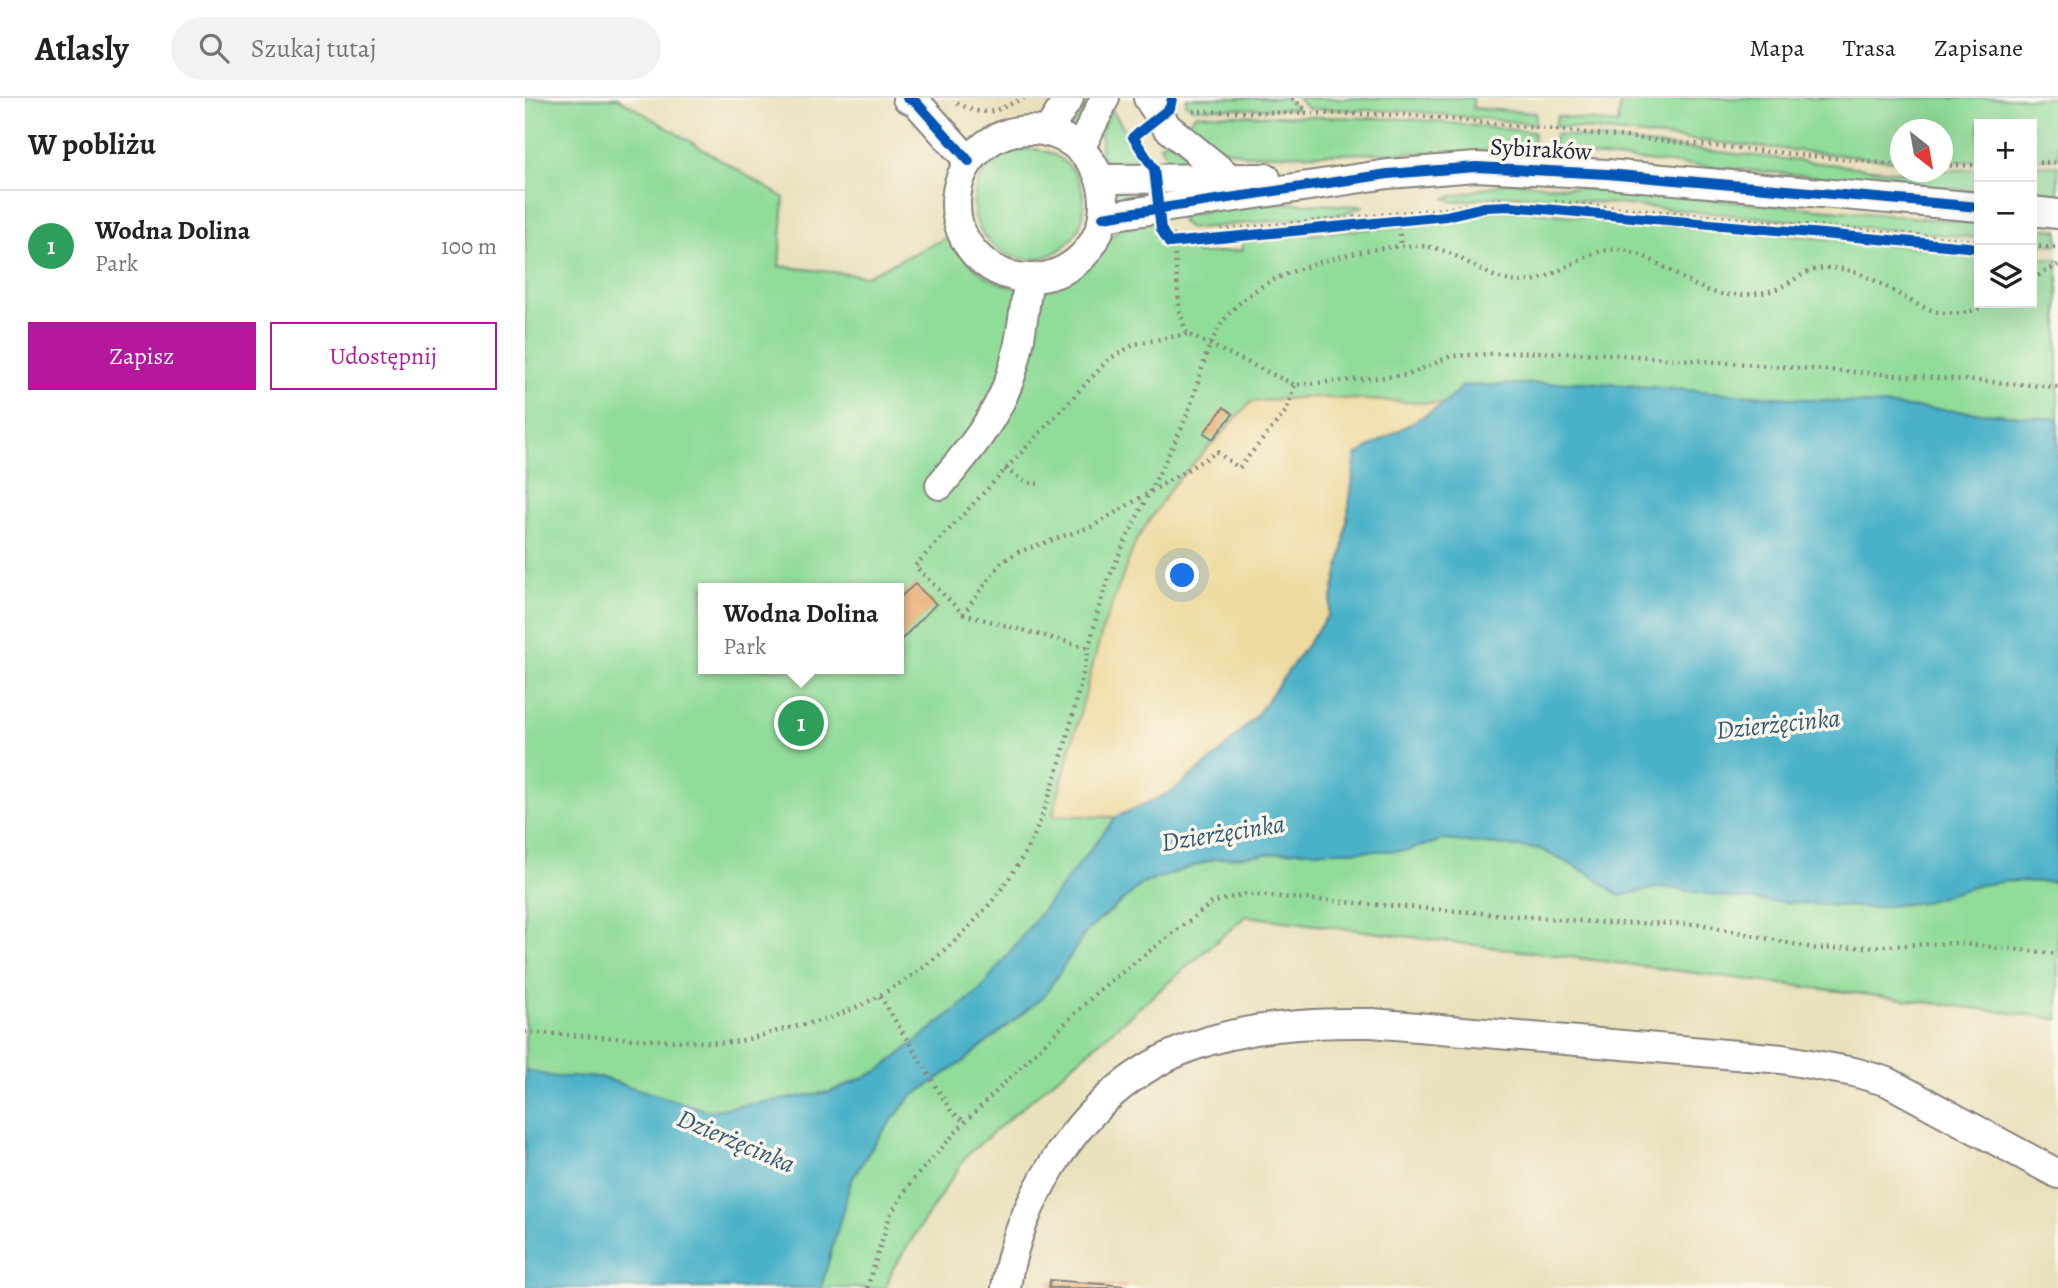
<!DOCTYPE html>
<html lang="pl">
<head>
<meta charset="utf-8">
<style>
	body { margin:0; font-family:Alegreya,serif; background:#f2f2f2; color:#202124 }
	.controls { position:absolute; right:21px; top:21px; display:grid; overflow:hidden; border-radius:0px; box-shadow:0 7px 28px #0002 }
	.controls button { width:63px; height:63px; display:grid; place-items:center; padding:0; border:0; border-bottom:2px solid #e0e0e0; background:#fff; color:#202124; font:35px sans-serif }
	.compass { position:absolute; left:1365px; top:21px; width:63px; height:63px; border-radius:50%; background:#fff; box-shadow:0 7px 28px #0002; rotate:149deg }
	.you { position:absolute; left:658px; top:478px; width:24px; height:24px; margin:-18px; border:5px solid #fff; border-radius:50%; background:#1a73e8; box-shadow:0 0 0 10px #1a73e833 }
	.badge { display:grid; place-items:center; width:46px; height:46px; border-radius:50%; background:#b5179e; color:#fff; font-size:23px; font-weight:700 }
	.pin { position:absolute; translate:-50% -50%; border:4px solid #fff; box-shadow:0 2px 7px #0006 }
	.popup { position:absolute; left:173px; top:485px; width:206px; height:91px; box-sizing:border-box; display:grid; place-content:center; border-radius:0px; background:#fff; filter:drop-shadow(0 2px 5px #0005); font-size:23px; white-space:nowrap; color:#757577 }
	.popup b { font-size:26px; color:#202124 }
	.popup::after { content:''; position:absolute; left:50%; top:100%; margin-left:-14px; border:14px solid transparent; border-top-color:#fff }
	.list { margin:0; padding:0; list-style:none }
	h2 { display:flex; justify-content:space-between; align-items:center; height:91px; margin:0; padding:0 28px; font-size:30px }
	h2 small { font-size:23px; font-weight:400; color:#757577 }
	.list li { display:grid; grid-template-columns:46px 1fr auto; gap:21px; align-items:center; box-sizing:border-box; height:112px; padding:0 28px; border-top:2px solid #e0e0e0 }
	.list b { display:block; font-size:26px; white-space:nowrap }
	.list p { margin:0; font-size:23px; white-space:nowrap; color:#757577 }
	.list em { font-size:23px; font-style:normal; color:#757577 }
	.actions { display:flex; gap:14px; padding:21px 28px }
	.actions a { flex:1; padding:16px 0; border:2px solid #b5179e; border-radius:0px; text-align:center; font-size:24px; color:#b5179e }
	.actions .main { background:#b5179e; color:#fff }
	.icon { flex:none; width:38px; height:38px; fill:none; stroke:currentColor; stroke-width:2; stroke-linecap:round; stroke-linejoin:round }
	.map { position:relative; flex:none; width:1533px; height:1190px; overflow:hidden }
	header { display:flex; align-items:center; gap:42px; box-sizing:border-box; height:98px; padding:0 35px; background:#fff; border-bottom:2px solid #e0e0e0 }
	header strong { font-size:33px }
	nav { display:flex; gap:38px; margin-inline-start:auto; font-size:24px }
	.search { width:490px; height:63px; background:#f2f2f2; display:flex; align-items:center; gap:18px; box-sizing:border-box; padding:0 24px; border-radius:38px; color:#757577; font-size:26px }
	main { display:flex }
	aside { flex:1; background:#fff }
	.map>svg:first-child { display:block }
	.green { fill:#90dc99; stroke:#597f6a; stroke-width:2; fill-rule:evenodd }
	.sand { fill:#eeda9e; stroke:#887e6c; stroke-width:2 }
	.water { fill:#4ab1c8; stroke:#366a82; stroke-width:2 }
	.building { fill:#e5a769 }
	.lines { fill:none; stroke-linecap:round; stroke-linejoin:round }
	.minor-casing { stroke:#86827c; stroke-width:32 }
	.path { stroke:#86827c; stroke-width:4.5; stroke-dasharray:2 5; stroke-linecap:butt }
	.minor { stroke:#fff; stroke-width:28 }
	.cycleway-casing { stroke:#fbf7ec; stroke-width:15 }
	.cycleway { stroke:#0057b8; stroke-width:10 }
	.labels { text-anchor:middle; dominant-baseline:central; stroke-width:7; stroke-linejoin:round; paint-order:stroke }
	.street-label { font-size:24px; fill:#22223b; stroke:#fbf7ec }
	.water-label { font-size:26px; font-style:italic; fill:#325b73; stroke:#fbf7ec }
</style>
</head>
<body>
<header>
<strong>Atlasly</strong>
<div class="search"><svg class="icon" aria-label="search" viewBox="0 0 24 24"><circle cx="10" cy="10" r="6"/><path d="M15 15l6 6"/></svg>Szukaj tutaj</div>
<nav><a>Mapa</a><a>Trasa</a><a>Zapisane</a></nav>
</header>
<main>
<aside>
<h2>W pobliżu<small></small></h2>
<ul class="list">
<li><span class="badge" style="background:#2e9e5b">1</span><div><b>Wodna Dolina</b><p>Park</p></div><em>100 m</em></li>
</ul>
<div class="actions"><a class="main">Zapisz</a><a>Udostępnij</a></div>
</aside>
<div class="map">
<svg width="1533" height="1190" viewBox="0 0 1533 1190">
	<rect width="100%" height="100%" fill="#fbf7ec"/>
	<filter id="ink" filterUnits="userSpaceOnUse"><feTurbulence type="fractalNoise" baseFrequency=".0143" numOctaves="2"/><feDisplacementMap in="SourceGraphic" scale="14" xChannelSelector="R" yChannelSelector="G"/><feConvolveMatrix kernelMatrix="1 2 1 2 8 2 1 2 1" color-interpolation-filters="sRGB"/></filter>
	<filter id="wash" filterUnits="userSpaceOnUse"><feTurbulence type="fractalNoise" baseFrequency=".00686" numOctaves="4" result="noise"/><feDisplacementMap in="SourceGraphic" scale="28" xChannelSelector="R" yChannelSelector="G"/><feGaussianBlur stdDeviation="1.57" result="paint"/><feColorMatrix in="noise" values="0 0 0 0 0 0 0 0 0 0 0 0 0 0 0 0 0 1.4 0 .05"/><feComposite in="paint" operator="in"/></filter>
	<g filter="url(#wash)">
		<rect width="100%" height="100%" fill="#e9e1bc"/>
		<g class="green">
			<path d="M 0,0 L 93,0 L 259,100 L 254,168 L 341,178 L 425,138 C 450,184 501,207 549,178 C 570,165 577,140 599,129 C 608,124 621,123 631,121 L 636,149 L 670,147 L 671,156 L 718,152 L 717,143 L 922,123 L 959,114 L 985,112 L 1454,155 L 1454,205 L 1507,205 L 1507,160 L 1533,162 L 1533,321 L 1060,284 L 938,288 L 919,306 L 783,299 L 726,304 L 648,387 L 611,443 L 528,717 L 591,719 L 455,892 L 354,973 L 305,994 L 183,1013 L 74,979 L 30,979 L 0,972 ZM 178,490 L 374,490 L 374,571 L 178,571 Z"/>
			<polygon points="555,0 568,2 549,34 540,29"/>
			<polygon points="661,0 761,0 773,11 668,10 661,6"/>
			<polygon points="772,0 948,0 948,10 1011,15 1010,26 882,13 784,11"/>
			<polygon points="1096,0 1533,0 1533,60 1507,61 1507,26 1454,26 1454,63 1418,64 1418,32 1376,32 1375,63 1030,28 1032,18 1093,26"/>
			<polygon points="586,12 589,15 625,72 584,67 576,59 576,34"/>
			<polygon points="672,16 886,21 1009,34 1008,49 1004,53 721,57 678,45 656,29"/>
			<polygon points="1030,36 1376,74 1454,71 1454,93 1033,55 1028,48"/>
			<polygon points="641,42 678,67 650,72 635,47"/>
			<circle cx="504" cy="106" r="55"/>
			<polygon points="1533,67 1533,100 1507,98 1507,68"/>
			<polygon points="984,84 1454,125 1454,140 1015,99 985,97 928,104 920,100"/>
			<polygon points="627,89 628,102 590,105 588,92"/>
			<polygon points="739,104 839,108 817,116 664,131 657,124 656,117"/>
			<polygon points="1507,130 1533,132 1533,147 1507,145"/>
			<polygon points="919,742 1015,751 1065,776 1094,798 1137,789 1224,802 1487,783 1533,784 1533,921 721,818 442,1057 367,1172 361,1190 296,1190 326,1083 353,1040 385,1000 439,963 519,898 561,834 617,786 689,761 770,753 879,753"/>
		</g>
		<polygon class="sand" points="783,299 919,306 831,357 818,452 803,517 731,618 691,659 646,694 591,719 528,717 577,533 611,443 648,387 726,304"/>
		<polygon class="water" points="1060,284 1533,321 1533,784 1487,783 1455,787 1399,804 1346,810 1224,802 1137,789 1094,798 1065,776 1015,751 919,742 879,753 770,753 689,761 617,786 561,834 519,898 439,963 385,1000 353,1040 326,1083 296,1190 0,1190 0,972 30,979 74,979 183,1013 305,994 354,973 455,892 591,719 646,694 691,659 731,618 803,517 818,452 831,357 919,306 938,288"/>
		<g id="blocks">
			<g class="building">
				<polygon points="699,309 708,316 688,341 679,335"/>
				<polygon points="390,486 411,506 374,544 374,500"/>
				<polygon points="525,1182 601,1188 601,1190 524,1190"/>
			</g>
		</g>
	</g>
	<g filter="url(#ink)">
		<use href="#blocks" fill-opacity="0" stroke="#86827c" stroke-width="2"/>
		<g class="lines">
			<defs>
				<g id="minor">
					<polyline points="382,0 391,4 444,63"/>
					<polyline points="623,0 642,29 706,81"/>
					<circle cx="505" cy="106" r="74"/>
					<polyline points="522,34 544,0"/>
					<polyline points="555,51 580,0"/>
					<polyline points="575,81 741,80"/>
					<polyline points="1507,113 1533,116"/>
					<polyline points="578,119 863,76 951,69 1082,76 1454,109"/>
					<path d="M 415,387 C 442,355 470,322 484,283 C 496,250 498,215 504,181"/>
					<path d="M 481,1190 C 486,1147 505,1102 528,1066 C 604,944 712,923 847,925 L 1257,961 L 1329,974 L 1363,984 L 1533,1076"/>
				</g>
			</defs>
			<use href="#minor" class="minor-casing"/>
			<g class="path">
				<polyline points="767,0 782,13"/>
				<path d="M 432,5 C 464,21 468,13 499,0"/>
				<polyline points="668,13 884,17 1376,67"/>
				<polyline points="1507,65 1533,64"/>
				<polyline points="1418,68 1454,67"/>
				<polyline points="1030,104 1454,143"/>
				<polyline points="873,115 876,147"/>
				<polyline points="696,132 920,111 976,101"/>
				<polyline points="648,136 655,216 662,236 770,287 883,277 926,258 1002,254 1084,256 1533,289"/>
				<polyline points="1507,148 1533,150"/>
				<polyline points="1507,181 1533,167"/>
				<polyline points="662,236 610,246 584,261 390,468 438,516 476,465 493,454 568,428 692,354 714,370 761,313 770,287"/>
				<polyline points="480,371 500,384 514,386"/>
				<polyline points="438,516 564,550"/>
				<polyline points="355,898 426,1013 440,1024"/>
				<path d="M 0,934 C 53,938 105,941 158,943 C 174,943 192,946 208,944 C 224,942 240,936 256,932 C 272,928 288,925 304,920 C 393,890 480,810 515,723 C 534,674 547,622 559,571 C 566,542 572,512 582,485 C 603,433 631,383 655,333 C 683,275 673,230 734,190 C 768,167 875,138 914,151 C 945,161 971,189 1006,183 C 1038,177 1065,147 1098,152 C 1138,159 1165,196 1206,197 C 1219,197 1234,196 1246,193 C 1270,185 1280,168 1309,170 C 1368,174 1400,241 1465,205"/>
				<polyline points="342,1190 365,1117 386,1084 440,1024 574,892 687,805 718,796 1082,825 1174,826 1292,851 1429,845 1533,856"/>
			</g>
			<use href="#minor" class="minor"/>
			<defs>
				<g id="cycleway">
					<polyline points="382,0 391,4 444,63"/>
					<polyline points="647,0 645,10 608,39 629,71 636,131 644,145 921,118 959,109 985,108 1454,150"/>
					<polyline points="578,119 863,76 951,69 1082,76 1454,109"/>
				</g>
			</defs>
			<use href="#cycleway" class="cycleway-casing"/>
			<use href="#cycleway" class="cycleway"/>
		</g>
	</g>
	<g class="labels">
		<g class="street-label">
			<text transform="translate(1016 51) rotate(3)">Sybiraków</text>
		</g>
		<g class="water-label">
			<text transform="translate(1253 626) rotate(-6)">Dzierżęcinka</text>
			<text transform="translate(698 735) rotate(-9)">Dzierżęcinka</text>
			<text transform="translate(211 1043) rotate(23)">Dzierżęcinka</text>
		</g>
	</g>
</svg>
<div class="controls">
<button>+</button>
<button>−</button>
<button><svg class="icon" aria-label="layers" viewBox="0 0 24 24"><path d="M12 4l9 5-9 5-9-5zM3 14l9 5 9-5"/></svg></button>
</div>
<svg class="compass" viewBox="-18 -18 36 36"><path d="M0-13l5 13h-10z" fill="#e53935"/><path d="M0 13l5-13h-10z" fill="#757577"/></svg>
<div class="you"></div>
<div class="pin badge" style="left:276px;top:625px;background:#2e9e5b">1</div>
<div class="popup"><b>Wodna Dolina</b>Park</div>
</div>
</main>
</body>
</html>
